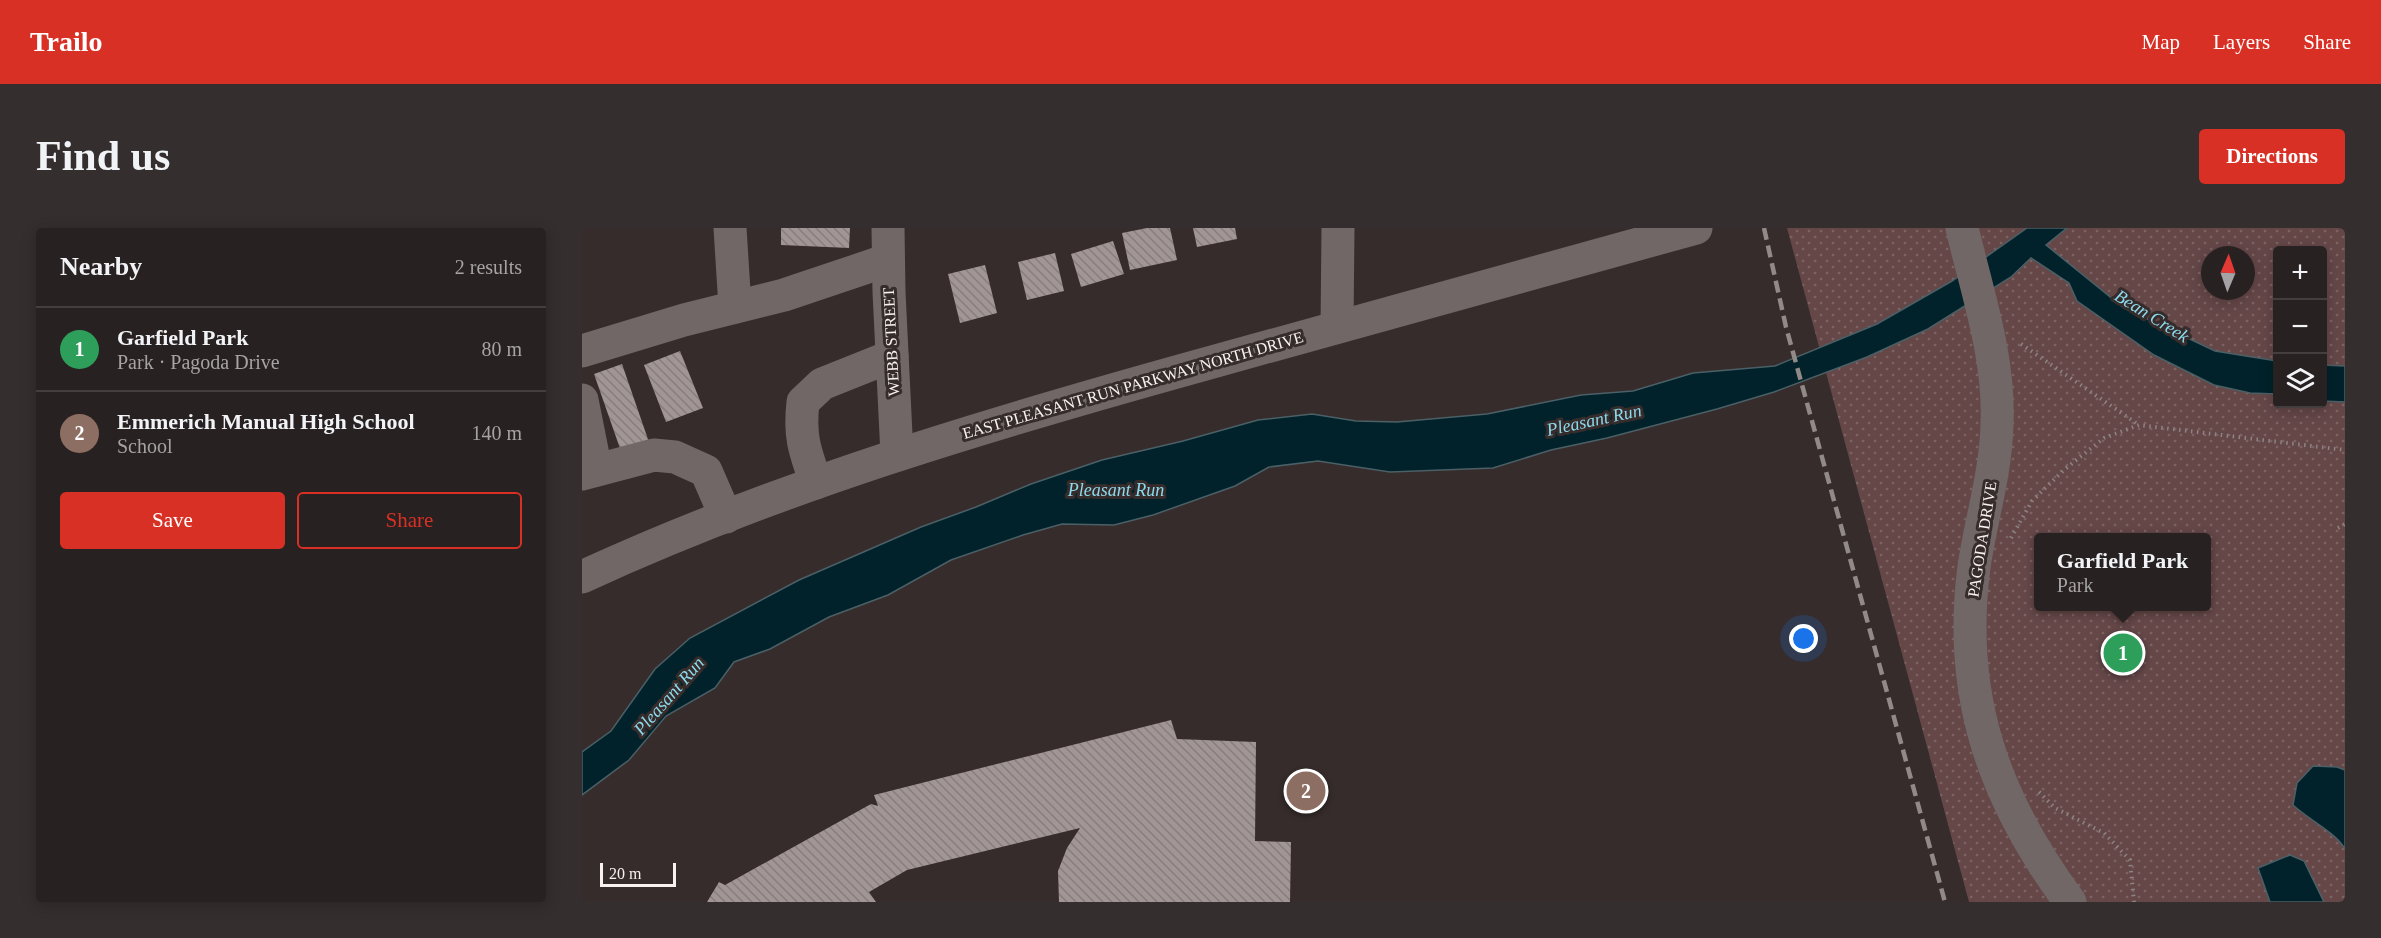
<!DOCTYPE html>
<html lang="en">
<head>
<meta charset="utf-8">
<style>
	body { margin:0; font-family:"Times New Roman",serif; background:#342e2e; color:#f1f3f6 }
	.controls { position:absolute; right:18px; top:18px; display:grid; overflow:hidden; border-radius:6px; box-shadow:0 3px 15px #0003 }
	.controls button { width:54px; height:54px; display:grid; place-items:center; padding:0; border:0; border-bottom:2px solid #443e3f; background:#282121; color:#f1f3f6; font:30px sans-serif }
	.compass { position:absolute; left:1619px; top:18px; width:54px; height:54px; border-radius:50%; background:#282121; box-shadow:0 3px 15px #0003; rotate:2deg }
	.scale { position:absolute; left:18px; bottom:15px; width:76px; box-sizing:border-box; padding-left:6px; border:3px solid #f8f1f1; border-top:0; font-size:16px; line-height:21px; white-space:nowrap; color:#f8f1f1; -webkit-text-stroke:4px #362c2c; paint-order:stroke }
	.you { position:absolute; left:1222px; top:411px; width:21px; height:21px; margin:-15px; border:4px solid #fff; border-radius:50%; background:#1a73e8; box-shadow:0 0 0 9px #1a73e833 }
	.badge { display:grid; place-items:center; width:39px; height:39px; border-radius:50%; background:#d93025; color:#fff; font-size:20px; font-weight:700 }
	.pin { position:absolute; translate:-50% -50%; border:3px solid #fff; box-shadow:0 2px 6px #0006 }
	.popup { position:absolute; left:1452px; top:305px; width:177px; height:78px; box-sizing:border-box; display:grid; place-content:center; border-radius:6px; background:#282121; filter:drop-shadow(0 2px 4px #0005); font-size:20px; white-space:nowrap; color:#a5a3a5 }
	.popup b { font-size:22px; color:#f1f3f6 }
	.popup::after { content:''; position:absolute; left:50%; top:100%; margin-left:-12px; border:12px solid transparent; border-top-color:#282121 }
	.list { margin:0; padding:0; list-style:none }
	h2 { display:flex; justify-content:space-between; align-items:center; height:78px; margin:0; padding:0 24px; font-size:26px }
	h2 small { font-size:20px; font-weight:400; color:#a5a3a5 }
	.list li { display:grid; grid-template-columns:39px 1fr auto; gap:18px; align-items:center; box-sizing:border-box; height:84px; padding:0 24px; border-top:2px solid #443e3f }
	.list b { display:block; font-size:22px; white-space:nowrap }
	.list p { margin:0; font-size:20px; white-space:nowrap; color:#a5a3a5 }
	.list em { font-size:20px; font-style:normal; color:#a5a3a5 }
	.actions { display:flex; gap:12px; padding:18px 24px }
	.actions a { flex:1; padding:14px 0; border:2px solid #d93025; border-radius:6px; text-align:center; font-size:21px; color:#d93025 }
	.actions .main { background:#d93025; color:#fff }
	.icon { flex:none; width:33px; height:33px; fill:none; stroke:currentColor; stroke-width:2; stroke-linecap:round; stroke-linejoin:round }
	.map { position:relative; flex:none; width:1763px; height:674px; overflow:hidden; border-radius:6px }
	header { display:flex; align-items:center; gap:36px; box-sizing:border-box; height:84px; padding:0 30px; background:#d93025; color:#fff }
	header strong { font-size:28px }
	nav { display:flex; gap:33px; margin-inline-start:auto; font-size:21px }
	.intro { display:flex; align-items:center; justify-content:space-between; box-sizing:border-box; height:144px; padding:0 36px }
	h1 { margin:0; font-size:42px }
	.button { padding:15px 27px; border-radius:6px; background:#d93025; color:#fff; font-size:21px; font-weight:700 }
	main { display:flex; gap:36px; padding:0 36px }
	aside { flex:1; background:#282121; border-radius:6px; box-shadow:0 3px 15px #0003 }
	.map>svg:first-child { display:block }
	.park { fill:url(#park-dots); fill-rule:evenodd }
	.water { fill:#01222a; stroke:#4b6066; stroke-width:1.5 }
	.building { fill:url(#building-back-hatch) }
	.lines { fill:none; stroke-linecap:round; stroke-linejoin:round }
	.path { stroke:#8d8484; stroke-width:4; stroke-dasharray:1.5 4.5; stroke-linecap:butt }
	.minor { stroke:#726767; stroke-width:33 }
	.rail { stroke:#928989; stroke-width:4.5; stroke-dasharray:12 6; stroke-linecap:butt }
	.labels { text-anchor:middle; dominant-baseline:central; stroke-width:6; stroke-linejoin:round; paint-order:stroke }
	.street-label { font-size:16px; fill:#f8f1f1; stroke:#362c2c }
	.water-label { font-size:18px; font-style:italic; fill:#8cdaed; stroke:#362c2c }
</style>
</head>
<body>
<header>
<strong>Trailo</strong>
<nav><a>Map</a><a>Layers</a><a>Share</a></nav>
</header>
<div class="intro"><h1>Find us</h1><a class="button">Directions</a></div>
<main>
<aside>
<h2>Nearby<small>2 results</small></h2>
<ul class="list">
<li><span class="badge" style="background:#2e9e5b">1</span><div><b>Garfield Park</b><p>Park · Pagoda Drive</p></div><em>80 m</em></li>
<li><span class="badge" style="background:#8d6e63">2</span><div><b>Emmerich Manual High School</b><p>School</p></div><em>140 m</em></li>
</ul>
<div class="actions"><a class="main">Save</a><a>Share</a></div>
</aside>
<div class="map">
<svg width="1763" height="674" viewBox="0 0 1763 674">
	<defs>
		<pattern id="park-dots" width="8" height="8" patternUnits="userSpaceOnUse" patternTransform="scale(1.5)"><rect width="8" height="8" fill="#654748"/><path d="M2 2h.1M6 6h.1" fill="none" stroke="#7c6263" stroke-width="1.8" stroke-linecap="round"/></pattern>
		<pattern id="building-back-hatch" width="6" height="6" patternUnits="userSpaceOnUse" patternTransform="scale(1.5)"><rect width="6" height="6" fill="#a19595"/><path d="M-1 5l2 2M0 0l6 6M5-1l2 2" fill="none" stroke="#877e7e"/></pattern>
	</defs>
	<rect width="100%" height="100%" fill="#362c2c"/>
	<path class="park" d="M 1205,0 L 1763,0 L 1763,674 L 1387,674 ZM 1696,22 L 1740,22 L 1740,176 L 1696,176 ZM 1628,27 L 1664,27 L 1664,63 L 1628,63 ZM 1457,310 L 1625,310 L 1625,378 L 1457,378 Z"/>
	<g class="water">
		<polygon points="1445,0 1485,0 1464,17 1542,80 1633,123 1695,133 1695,166 1668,165 1632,157 1572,127 1495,73 1487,55 1449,30 1429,49 1346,101 1285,129 1192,164 1135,181 1025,210 969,222 911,240 808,244 736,233 687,239 653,258 571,287 532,297 480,296 441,307 369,332 306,367 247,389 188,421 152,434 133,460 84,488 47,532 0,567 0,524 29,503 73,441 108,410 217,352 339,299 394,279 449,256 520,232 601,213 676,192 730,186 774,193 815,194 905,186 999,167 1051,163 1111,145 1193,138 1295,96 1370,53"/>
		<polygon points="1740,137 1763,138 1763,174 1741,173"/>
		<path d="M 1731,538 L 1755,539 L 1763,542 L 1763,621 C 1753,604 1727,592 1711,577 L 1715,555 Z"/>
		<polygon points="1708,627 1722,633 1742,674 1688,674 1676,640"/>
	</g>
	<g class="building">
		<polygon points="199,0 268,0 267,20 199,17"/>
		<polygon points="565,0 588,0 595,32 548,42 540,5"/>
		<polygon points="611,0 653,0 655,11 615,19"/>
		<polygon points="531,13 542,46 499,59 489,26"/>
		<polygon points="473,25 482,63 445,72 436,34"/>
		<polygon points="403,37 415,85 378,95 366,46"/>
		<polygon points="98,123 121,180 84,194 62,137"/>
		<polygon points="40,136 69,220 41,229 12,146"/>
		<polygon points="589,492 595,511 674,514 673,613 709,614 708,674 477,674 476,643 485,620 498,600 325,642 287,664 294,674 125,674 137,654 143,657 289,576 296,578 292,567"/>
	</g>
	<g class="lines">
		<g class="path">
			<polyline points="1439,116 1557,197"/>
			<polyline points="1756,300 1763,296"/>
			<polyline points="1429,310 1450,273 1483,241 1522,210 1557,197 1763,222"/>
			<polyline points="1457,564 1473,580 1522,605 1548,632 1552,674"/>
		</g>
		<g class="minor">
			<polyline points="148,0 153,79"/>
			<polyline points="306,0 307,64 315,227"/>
			<path d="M 1380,0 C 1395,64 1418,130 1415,196 C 1414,245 1399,291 1392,339 C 1375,468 1412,571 1488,674"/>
			<polyline points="755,99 756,0"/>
			<polyline points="0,123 102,92 202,67 306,32"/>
			<polyline points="0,172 14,242"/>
			<polyline points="0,246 72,227 93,229 124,243 144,289"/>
			<path d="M 234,255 C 223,223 217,209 221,174 L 240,156 L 310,128"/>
			<path d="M 0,349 C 197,258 407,196 616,138 C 781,91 947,45 1114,0"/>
		</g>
		<polyline class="rail" points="1182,0 1204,99 1363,674"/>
	</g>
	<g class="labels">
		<g class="street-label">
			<text transform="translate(309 114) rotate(-93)">WEBB STREET</text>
			<text transform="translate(551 157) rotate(-16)">EAST PLEASANT RUN PARKWAY NORTH DRIVE</text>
			<text transform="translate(1400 311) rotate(-81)">PAGODA DRIVE</text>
		</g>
		<g class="water-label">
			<text transform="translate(1570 88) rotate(32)">Bean Creek</text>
			<text transform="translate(1012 192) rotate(-12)">Pleasant Run</text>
			<text x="534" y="262">Pleasant Run</text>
			<text transform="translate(87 468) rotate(-49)">Pleasant Run</text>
		</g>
	</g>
</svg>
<div class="controls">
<button>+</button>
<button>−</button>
<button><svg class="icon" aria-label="layers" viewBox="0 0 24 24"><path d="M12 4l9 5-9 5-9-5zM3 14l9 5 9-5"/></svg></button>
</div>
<svg class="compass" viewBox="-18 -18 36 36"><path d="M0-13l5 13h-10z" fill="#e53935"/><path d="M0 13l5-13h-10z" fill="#a5a3a5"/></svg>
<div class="scale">20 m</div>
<div class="you"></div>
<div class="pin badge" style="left:1541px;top:425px;background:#2e9e5b">1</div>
<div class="popup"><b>Garfield Park</b>Park</div>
<div class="pin badge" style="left:724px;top:563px;background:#8d6e63">2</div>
</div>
</main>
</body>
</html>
